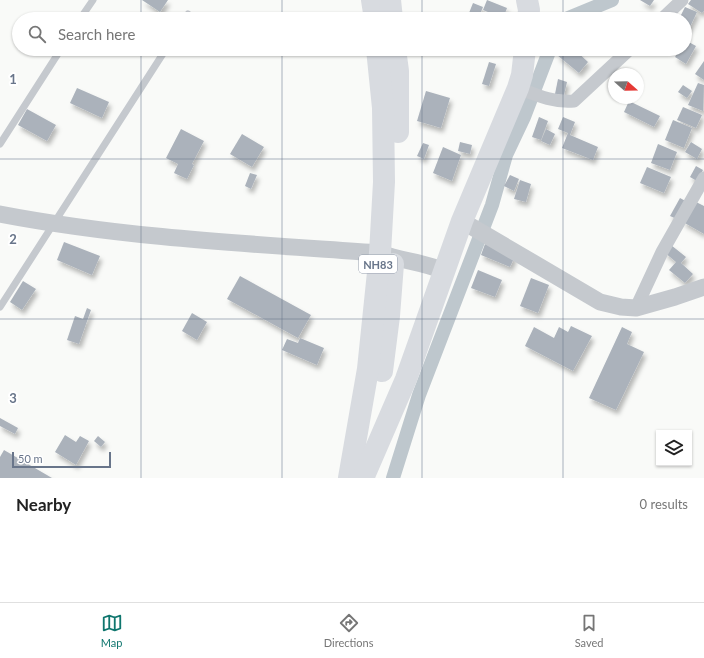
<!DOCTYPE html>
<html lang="en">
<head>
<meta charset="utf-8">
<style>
	body { margin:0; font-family:Lato,sans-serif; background:#f6f6f6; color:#222 }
	.controls { position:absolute; right:12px; bottom:12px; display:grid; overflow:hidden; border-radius:0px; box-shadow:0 1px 3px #0004 }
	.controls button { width:36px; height:36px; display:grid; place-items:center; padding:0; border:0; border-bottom:1px solid #e0e0e0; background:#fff; color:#222; font:20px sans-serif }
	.compass { position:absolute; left:608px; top:68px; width:36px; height:36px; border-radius:50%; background:#fff; box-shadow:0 1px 3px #0004; rotate:110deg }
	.scale { position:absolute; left:12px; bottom:10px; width:99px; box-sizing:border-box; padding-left:4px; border:2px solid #68758a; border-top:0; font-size:11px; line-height:14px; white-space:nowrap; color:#68758a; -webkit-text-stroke:3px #fff; paint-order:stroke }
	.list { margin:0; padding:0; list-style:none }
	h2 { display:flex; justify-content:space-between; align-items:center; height:52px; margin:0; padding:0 16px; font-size:17px }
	h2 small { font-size:13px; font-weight:400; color:#767676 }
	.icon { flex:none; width:22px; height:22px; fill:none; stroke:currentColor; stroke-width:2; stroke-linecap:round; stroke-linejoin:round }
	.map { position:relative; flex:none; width:704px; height:478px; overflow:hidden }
	.search { position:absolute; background:#fff; box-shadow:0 1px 3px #0004; left:12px; right:12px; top:12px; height:44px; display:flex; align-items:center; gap:10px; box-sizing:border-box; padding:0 14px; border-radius:22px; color:#767676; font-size:15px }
	.sheet { height:124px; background:#fff }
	nav { display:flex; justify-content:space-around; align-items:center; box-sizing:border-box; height:56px; border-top:1px solid #e0e0e0; background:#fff; font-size:11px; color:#767676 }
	nav a { display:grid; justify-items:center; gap:2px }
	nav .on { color:#0f766e }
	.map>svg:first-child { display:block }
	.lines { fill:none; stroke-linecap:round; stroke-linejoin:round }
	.canal { stroke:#bec7cd; stroke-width:14 }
	.building { fill:#abb2bb; filter:url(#shadow) }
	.service { stroke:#c5c9ce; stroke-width:7 }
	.minor { stroke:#c5c9ce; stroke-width:13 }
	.tertiary { stroke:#c5c9ce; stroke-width:17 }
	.trunk { stroke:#d8dbe0; stroke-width:22 }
	.grid { fill:none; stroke:#68758a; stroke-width:1; stroke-opacity:0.55 }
	.labels { text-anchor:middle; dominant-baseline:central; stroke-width:4; stroke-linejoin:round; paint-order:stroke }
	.shield { fill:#fff; stroke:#959ead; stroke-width:1 }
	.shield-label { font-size:11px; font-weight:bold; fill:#68758a }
	.grid-label { font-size:13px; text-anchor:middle; font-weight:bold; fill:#68758a; stroke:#fff; stroke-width:4; stroke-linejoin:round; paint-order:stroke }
</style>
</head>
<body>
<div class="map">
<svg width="704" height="478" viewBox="0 0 704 478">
	<defs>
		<filter id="shadow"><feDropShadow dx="2.5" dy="4.5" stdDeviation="2" flood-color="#0004"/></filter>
	</defs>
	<rect width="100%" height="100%" fill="#f9faf8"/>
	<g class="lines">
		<g class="canal">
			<polyline points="566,19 612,0"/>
			<polyline points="393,478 419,395 492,205 506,155 524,117 550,49"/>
		</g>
	</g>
	<g class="building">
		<polygon points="142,0 168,0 160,12"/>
		<polygon points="487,0 507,8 503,19 486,19 488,12 483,10"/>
		<polygon points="640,0 654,0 650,6"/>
		<polygon points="691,0 704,0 704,11 702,13 688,4"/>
		<polygon points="473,3 483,7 478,19 467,18"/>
		<polygon points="685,7 697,12 689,29 685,27 685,19 679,19"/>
		<polygon points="685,40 696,46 686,64 675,57 680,49 685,49"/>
		<polygon points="562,49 574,49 588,62 579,73 557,55"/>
		<polygon points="704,61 704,80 695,74"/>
		<polygon points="489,62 496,64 489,86 482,84"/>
		<polygon points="558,79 567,82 564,95 555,94"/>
		<polygon points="698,83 704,85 703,111 688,105"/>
		<polygon points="683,85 692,91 687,98 678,92"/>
		<polygon points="77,88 109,102 102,118 70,103"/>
		<polygon points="426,91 450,98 441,128 417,121"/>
		<polygon points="629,101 660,116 654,127 624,112"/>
		<polygon points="683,107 702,115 696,128 677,120"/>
		<polygon points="27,109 56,125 47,141 18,125"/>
		<polygon points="539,117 548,121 541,140 532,137"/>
		<polygon points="563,117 575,122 570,135 598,147 593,160 562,148 568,133 558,129"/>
		<polygon points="673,120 692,128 684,148 665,140"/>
		<polygon points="181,129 204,141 192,164 194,165 187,179 174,173 178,164 166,158"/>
		<polygon points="546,129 555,134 550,145 541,141"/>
		<polygon points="242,134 264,147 252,167 230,154"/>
		<polygon points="460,142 472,145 470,154 458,151"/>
		<polygon points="691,142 702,149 697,159 685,152"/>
		<polygon points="423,143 429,145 424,159 417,156"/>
		<polygon points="658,144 677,152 670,170 651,163"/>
		<polygon points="443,147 461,155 452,181 433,173"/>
		<polygon points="696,166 703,170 697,181 690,177"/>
		<polygon points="647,167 671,177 664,193 640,183"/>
		<polygon points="250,173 257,175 251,189 245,186"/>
		<polygon points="510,175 519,179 514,191 504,186"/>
		<polygon points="520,180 531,184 526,202 514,199"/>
		<polygon points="680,198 689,203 679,220 670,216"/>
		<polygon points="694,201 704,206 704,234 683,222"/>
		<polygon points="64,242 100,256 92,275 57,260"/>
		<polygon points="485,244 515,256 510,267 481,255"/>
		<polygon points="671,245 686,257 681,263 693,274 685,283 669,270 676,262 664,252"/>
		<polygon points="478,270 502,280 495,297 471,288"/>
		<polygon points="240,276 311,315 298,338 227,299"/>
		<polygon points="531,278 549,285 538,313 520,306"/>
		<polygon points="23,281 36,289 22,310 10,302"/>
		<polygon points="87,308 91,310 79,344 67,340 75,316 83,319"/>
		<polygon points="192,313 207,322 197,340 182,331"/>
		<polygon points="571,326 592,336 573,371 525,346 534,327 554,338 559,327 568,332"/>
		<polygon points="622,327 632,332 627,344 644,352 616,410 589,398"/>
		<polygon points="300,338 324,348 317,365 282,350 287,339 298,343"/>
		<polygon points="0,418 18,428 15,434 0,426"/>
		<polygon points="65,435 76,442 80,436 89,441 76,465 55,452"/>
		<polygon points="98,436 105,442 101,447 94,441"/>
		<polygon points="4,450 52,478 0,478 0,457"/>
	</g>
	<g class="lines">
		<g class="service">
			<polyline points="80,19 93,0"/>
			<polyline points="185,19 188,14"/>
			<polyline points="0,144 61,49"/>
			<polyline points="0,307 166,49"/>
		</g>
		<g class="minor">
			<polyline points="662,19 682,0"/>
			<path d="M 518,88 C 536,95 554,103 574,101 L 630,49"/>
			<polyline points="636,308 662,252 704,178"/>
		</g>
		<g class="tertiary">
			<path d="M 0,214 C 125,238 253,244 380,253 C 401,261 424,262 444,271"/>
			<polyline points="462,221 600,302 621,307 636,308 675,297 704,287"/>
		</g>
		<g class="trunk">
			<polyline points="372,0 375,19"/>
			<polyline points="390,0 392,19"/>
			<polyline points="527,0 529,10 528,19"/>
			<polyline points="395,49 398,71 398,132"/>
			<polyline points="382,371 389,316 393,264"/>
			<polyline points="349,478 368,369 380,253 384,182 383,108 377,49"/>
			<polyline points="361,478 364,476 406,379 462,221 518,88 522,75 525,49"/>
		</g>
	</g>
	<path class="grid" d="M 141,0 L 141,19M 282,0 L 282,19M 422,0 L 422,19M 563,0 L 563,19M 141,49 L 141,478M 282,49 L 282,478M 422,49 L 422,478M 563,49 L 563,478M 0,159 L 704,159M 0,319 L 704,319"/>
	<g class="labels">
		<rect class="shield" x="359" y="255" width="38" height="18" rx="3"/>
		<g class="shield-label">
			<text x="378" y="264">NH83</text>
		</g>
	</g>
	<g class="grid-label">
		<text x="13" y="84">1</text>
		<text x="13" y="244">2</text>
		<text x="13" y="403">3</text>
	</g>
</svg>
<div class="controls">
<button><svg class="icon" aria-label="layers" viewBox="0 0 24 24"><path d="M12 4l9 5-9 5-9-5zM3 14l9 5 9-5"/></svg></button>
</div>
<svg class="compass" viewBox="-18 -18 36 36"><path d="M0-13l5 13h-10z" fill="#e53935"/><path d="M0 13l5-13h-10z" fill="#767676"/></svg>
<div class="scale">50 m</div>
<div class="search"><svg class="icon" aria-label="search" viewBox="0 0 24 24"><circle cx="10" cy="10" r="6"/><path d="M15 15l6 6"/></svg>Search here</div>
</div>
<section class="sheet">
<h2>Nearby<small>0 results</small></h2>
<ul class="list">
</ul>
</section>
<nav>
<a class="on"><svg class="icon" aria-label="map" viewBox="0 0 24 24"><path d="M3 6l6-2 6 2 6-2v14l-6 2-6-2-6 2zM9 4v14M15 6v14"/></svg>Map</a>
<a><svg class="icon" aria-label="directions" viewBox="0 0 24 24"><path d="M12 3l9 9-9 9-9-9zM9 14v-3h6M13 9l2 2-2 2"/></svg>Directions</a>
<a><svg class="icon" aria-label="saved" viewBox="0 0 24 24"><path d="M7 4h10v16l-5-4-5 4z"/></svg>Saved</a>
</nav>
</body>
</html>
